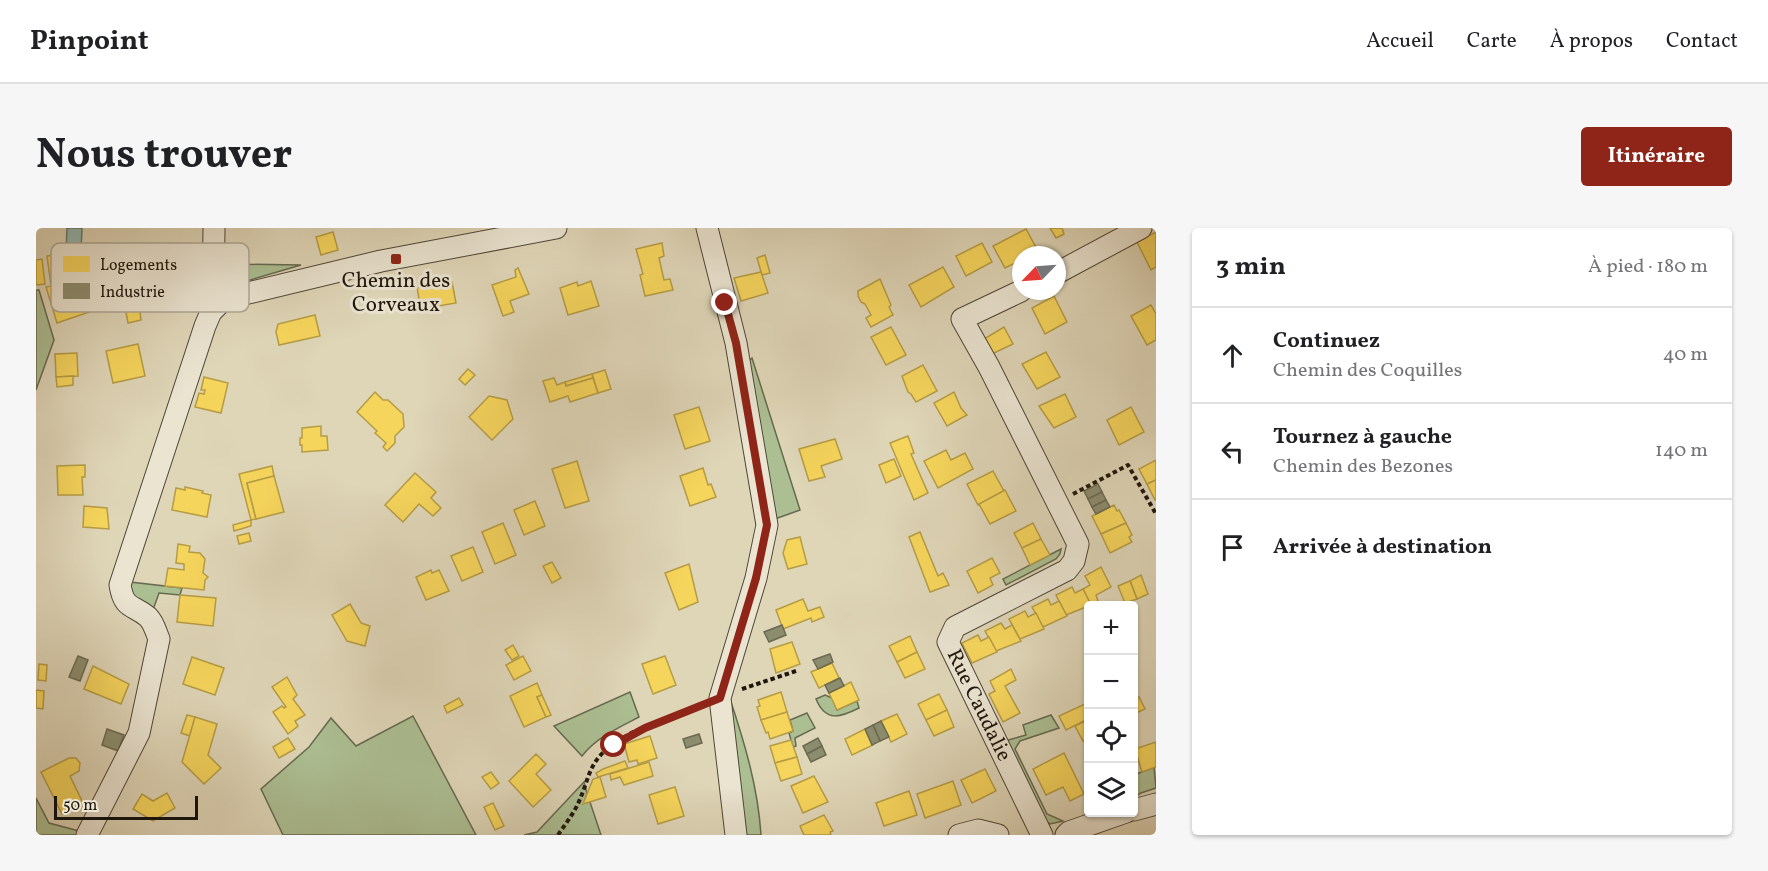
<!DOCTYPE html>
<html lang="fr">
<head>
<meta charset="utf-8">
<style>
	body { margin:0; font-family:Vollkorn,serif; background:#f6f6f6; color:#202124 }
	.controls { position:absolute; right:18px; bottom:18px; display:grid; overflow:hidden; border-radius:6px; box-shadow:0 2px 4px #0004 }
	.controls button { width:54px; height:54px; display:grid; place-items:center; padding:0; border:0; border-bottom:2px solid #e0e0e0; background:#fff; color:#202124; font:30px sans-serif }
	.compass { position:absolute; left:976px; top:18px; width:54px; height:54px; border-radius:50%; background:#fff; box-shadow:0 2px 4px #0004; rotate:245deg }
	.scale { position:absolute; left:18px; bottom:15px; width:144px; box-sizing:border-box; padding-left:6px; border:3px solid #1f160c; border-top:0; font-size:16px; line-height:21px; white-space:nowrap; color:#1f160c; -webkit-text-stroke:4px #eae4d1; paint-order:stroke }
	.stop { position:absolute; width:18px; height:18px; margin:-14px; border:4px solid #8f2418; border-radius:50%; background:#fff }
	.stop.end { background:#8f2418; border-color:#fff; box-shadow:0 2px 6px #0008 }
	.list { margin:0; padding:0; list-style:none }
	h2 { display:flex; justify-content:space-between; align-items:center; height:78px; margin:0; padding:0 24px; font-size:26px }
	h2 small { font-size:20px; font-weight:400; color:#757577 }
	.list li { display:grid; grid-template-columns:39px 1fr auto; gap:18px; align-items:center; box-sizing:border-box; height:96px; padding:0 24px; border-top:2px solid #e0e0e0 }
	.list b { display:block; font-size:22px; white-space:nowrap }
	.list p { margin:0; font-size:20px; white-space:nowrap; color:#757577 }
	.list em { font-size:20px; font-style:normal; color:#757577 }
	.icon { flex:none; width:33px; height:33px; fill:none; stroke:currentColor; stroke-width:2; stroke-linecap:round; stroke-linejoin:round }
	.map { position:relative; flex:none; width:1120px; height:607px; overflow:hidden; border-radius:6px }
	header { display:flex; align-items:center; gap:36px; box-sizing:border-box; height:84px; padding:0 30px; background:#fff; border-bottom:2px solid #e0e0e0 }
	header strong { font-size:28px }
	nav { display:flex; gap:33px; margin-inline-start:auto; font-size:21px }
	.intro { display:flex; align-items:center; justify-content:space-between; box-sizing:border-box; height:144px; padding:0 36px }
	h1 { margin:0; font-size:42px }
	.button { padding:15px 27px; border-radius:6px; background:#8f2418; color:#fff; font-size:21px; font-weight:700 }
	main { display:flex; gap:36px; padding:0 36px }
	aside { flex:1; background:#fff; border-radius:6px; box-shadow:0 2px 4px #0004 }
	.map>svg:first-child { display:block }
	.green { fill:#acbf93; stroke:#666a50; stroke-width:1.5 }
	.water { fill:#93b9b3; stroke:#657870; stroke-width:1.5 }
	.homes { fill:#f6d55c; stroke:#b69c44; stroke-width:1.5 }
	.industry { fill:#8c8c6e; stroke:#6b6951; stroke-width:1.5 }
	.lines { fill:none; stroke-linecap:round; stroke-linejoin:round }
	.street-casing { stroke:#4f4637; stroke-width:23 }
	.path { stroke:#1f160c; stroke-width:4; stroke-dasharray:4.5 3; stroke-linecap:butt }
	.street { stroke:#eae4d1; stroke-width:21 }
	.route { stroke:#8f2418; stroke-width:8 }
	.poi-dot { fill:#8f2418; stroke:#eae4d1; stroke-width:2 }
	.labels { text-anchor:middle; dominant-baseline:central; stroke-width:6; stroke-linejoin:round; paint-order:stroke }
	.poi-label { font-size:21px; fill:#1f160c; stroke:#eae4d1 }
	.street-label { font-size:21px; fill:#1f160c; stroke:#eae4d1 }
	.key { fill:#eae4d1; stroke:#ada696; stroke-width:1.5 }
	.key-label { font-size:16px; fill:#1f160c }
</style>
</head>
<body>
<header>
<strong>Pinpoint</strong>
<nav><a>Accueil</a><a>Carte</a><a>À propos</a><a>Contact</a></nav>
</header>
<div class="intro"><h1>Nous trouver</h1><a class="button">Itinéraire</a></div>
<main>
<div class="map">
<svg width="1120" height="607" viewBox="0 0 1120 607">
	<rect width="100%" height="100%" fill="#dfd6b8"/>
	<filter id="stains"><feTurbulence type="fractalNoise" baseFrequency=".00333" numOctaves="4"/><feColorMatrix values="0 0 0 0 .2 0 0 0 0 .09 0 0 0 0 .02 0 0 0 .5 -.17"/></filter>
	<radialGradient id="worn" r=".72"><stop offset=".6" stop-color="#630" stop-opacity="0"/><stop offset="1" stop-color="#630" stop-opacity=".3"/></radialGradient>
	<g class="green">
		<polygon points="190,36 265,37 207,54 194,48"/>
		<polygon points="0,62 3,62 18,112 0,162"/>
		<polygon points="716,130 764,282 739,291 709,136"/>
		<polygon points="1025,321 1024,326 1020,331 970,357 967,351"/>
		<polygon points="94,354 146,360 144,367 123,365 117,382 95,370"/>
		<path d="M 594,464 L 603,489 C 582,500 561,509 546,528 L 518,498 Z"/>
		<path d="M 789,467 L 796,470 L 801,482 L 821,473 L 823,480 C 805,489 790,495 780,471 Z"/>
		<path d="M 694,471 C 709,516 722,560 725,607 L 706,607 Z"/>
		<polygon points="771,485 779,500 759,510 760,518 757,519 753,505 757,503 754,492"/>
		<polygon points="1015,487 1023,500 984,513 979,521 1011,586 1027,593 1014,596 1008,591 969,513 990,507 987,497"/>
		<polygon points="377,488 440,607 247,607 225,561 273,519 295,490 320,518"/>
		<polygon points="1118,539 1120,560 1105,565 1099,569 1098,547"/>
		<polygon points="548,554 551,565 548,575 554,574 565,607 488,607 501,604"/>
		<polygon points="0,570 13,595 43,603 40,607 0,607"/>
	</g>
	<polygon class="water" points="31,0 46,0 45,25 37,28 30,24"/>
	<g class="homes">
		<polygon points="1014,0 1026,0 1028,6 1020,10"/>
		<polygon points="990,1 1002,23 994,27 985,27 985,32 969,40 957,18"/>
		<polygon points="297,4 302,22 285,27 280,9"/>
		<polygon points="1120,4 1120,39 1115,42 1101,14"/>
		<polygon points="626,15 628,28 623,30 628,52 634,51 637,62 609,68 604,47 607,46 600,21"/>
		<polygon points="946,15 956,34 930,48 920,28"/>
		<polygon points="22,27 25,46 35,43 37,48 41,46 47,52 49,56 53,54 62,81 21,95 10,59 15,58 11,28"/>
		<polygon points="729,27 734,45 726,47 721,30"/>
		<polygon points="6,31 9,56 0,57 0,32"/>
		<polygon points="907,39 918,59 885,79 873,57"/>
		<polygon points="482,40 493,66 474,73 478,84 467,88 456,57 480,49 479,42"/>
		<polygon points="119,41 123,63 102,67 105,92 92,95 83,47"/>
		<polygon points="725,44 732,65 705,73 698,50"/>
		<polygon points="844,51 855,77 853,79 857,87 835,99 830,90 835,87 829,76 825,74 822,68 822,63"/>
		<polygon points="555,53 563,78 532,87 524,60 541,54 542,58"/>
		<polygon points="416,54 420,75 385,81 381,60"/>
		<polygon points="1018,68 1031,94 1009,106 996,80"/>
		<polygon points="1115,77 1120,86 1120,112 1111,117 1095,88"/>
		<polygon points="279,87 284,108 243,117 240,104 242,96"/>
		<polygon points="855,99 870,127 850,137 835,109"/>
		<polygon points="968,99 977,116 956,126 948,111"/>
		<polygon points="102,116 109,148 77,155 70,123"/>
		<polygon points="1010,124 1024,149 1001,161 986,136"/>
		<polygon points="41,125 42,148 20,149 19,126"/>
		<polygon points="887,137 901,163 880,174 875,166 872,164 866,148"/>
		<polygon points="432,141 439,147 429,157 423,151"/>
		<polygon points="569,142 575,161 562,165 556,146"/>
		<polygon points="556,146 557,150 530,158 529,154"/>
		<polygon points="37,148 37,157 21,159 20,149"/>
		<polygon points="168,149 192,155 185,185 159,179 163,165 168,166 169,162 165,162"/>
		<polygon points="518,150 521,157 529,154 530,158 557,150 562,165 534,174 532,168 514,174 507,153"/>
		<polygon points="339,164 347,172 352,172 367,186 368,199 359,208 359,215 351,223 347,219 350,215 339,205 341,203 321,184"/>
		<polygon points="918,164 925,180 931,187 911,198 898,175"/>
		<polygon points="1029,166 1040,189 1018,200 1003,178"/>
		<polygon points="453,168 471,172 477,191 456,212 433,189"/>
		<polygon points="663,179 674,213 649,221 638,187"/>
		<polygon points="1095,179 1108,204 1083,217 1071,192"/>
		<polygon points="285,198 285,208 291,208 292,222 266,224 266,217 264,217 264,210 266,210 266,200"/>
		<polygon points="872,208 878,225 875,226 892,265 878,272 854,215"/>
		<polygon points="799,211 806,231 785,238 789,249 773,253 763,221"/>
		<polygon points="910,222 915,232 929,225 937,241 902,260 888,233"/>
		<polygon points="858,231 865,248 850,255 843,237"/>
		<polygon points="1120,232 1120,252 1111,256 1103,241"/>
		<polygon points="541,233 553,273 529,280 516,241"/>
		<polygon points="49,237 49,249 46,249 47,267 22,267 21,238"/>
		<polygon points="236,238 238,248 211,255 220,291 215,292 203,246"/>
		<polygon points="667,240 672,257 675,256 680,269 654,278 644,248"/>
		<polygon points="957,243 968,263 942,277 931,256"/>
		<polygon points="379,245 400,264 395,270 405,280 397,288 383,276 367,294 349,277"/>
		<polygon points="238,248 248,284 220,291 211,255"/>
		<polygon points="1120,252 1120,272 1119,272 1111,256"/>
		<polygon points="149,259 167,263 166,265 175,267 171,289 136,282 140,260 149,262"/>
		<polygon points="969,262 980,283 954,296 943,276"/>
		<polygon points="499,273 509,298 488,307 478,282"/>
		<polygon points="1078,277 1081,283 1083,282 1090,295 1065,306 1056,288"/>
		<polygon points="48,278 71,280 73,301 47,299"/>
		<polygon points="215,292 215,298 198,303 197,297"/>
		<polygon points="467,295 480,327 459,336 446,304"/>
		<polygon points="997,295 1005,311 986,320 978,305"/>
		<polygon points="1090,295 1096,307 1093,309 1096,314 1074,325 1065,306"/>
		<polygon points="884,304 902,348 907,345 913,357 894,364 873,309"/>
		<polygon points="213,305 215,313 203,316 201,308"/>
		<polygon points="764,309 771,336 752,341 747,325 751,312"/>
		<polygon points="1005,311 1014,327 994,337 986,320"/>
		<polygon points="142,316 154,318 153,324 164,325 169,331 167,345 172,349 169,352 168,362 129,358 132,340 148,342 148,336 140,335"/>
		<polygon points="437,319 447,344 426,353 415,328"/>
		<polygon points="956,330 964,345 954,350 957,357 942,365 931,343"/>
		<polygon points="516,334 525,350 516,355 507,338"/>
		<polygon points="653,336 662,374 643,382 629,345"/>
		<polygon points="1065,339 1075,359 1060,367 1062,373 1055,377 1047,361 1054,357 1049,348"/>
		<polygon points="395,342 396,345 403,342 413,363 390,372 380,349"/>
		<polygon points="1105,347 1112,366 1101,371 1094,353"/>
		<polygon points="1094,353 1101,371 1089,375 1082,358"/>
		<polygon points="1036,359 1039,365 1047,361 1055,377 1030,387 1020,367"/>
		<polygon points="144,367 180,370 177,398 141,394"/>
		<polygon points="767,371 772,383 784,379 788,389 776,394 775,390 747,401 740,382"/>
		<polygon points="1012,371 1015,377 1023,373 1031,388 1007,399 996,379"/>
		<polygon points="314,376 325,395 334,398 329,418 311,413 296,387"/>
		<polygon points="989,383 992,389 1000,385 1008,401 984,411 973,391"/>
		<polygon points="965,395 969,401 976,397 985,413 960,423 949,403"/>
		<polygon points="942,407 945,413 953,409 961,424 936,435 926,415"/>
		<polygon points="874,408 881,424 861,434 853,418"/>
		<polygon points="756,414 764,436 740,445 734,421"/>
		<polygon points="477,417 483,428 476,432 469,422"/>
		<polygon points="881,424 889,441 869,450 861,434"/>
		<polygon points="487,428 495,443 478,452 470,437"/>
		<polygon points="629,428 640,457 617,466 606,436"/>
		<polygon points="156,429 188,440 179,467 147,456"/>
		<polygon points="796,435 803,450 783,460 775,444"/>
		<polygon points="3,436 11,437 10,453 2,452"/>
		<polygon points="57,438 93,456 85,476 48,461"/>
		<polygon points="975,441 980,452 969,458 984,485 967,494 953,466 959,463 954,453"/>
		<polygon points="251,449 261,467 257,471 269,487 259,493 262,498 252,506 237,484 246,478 248,480 250,479 236,459"/>
		<polygon points="815,454 823,472 801,482 793,465"/>
		<polygon points="501,455 506,467 501,469 510,489 488,499 474,468"/>
		<polygon points="0,462 8,463 7,481 0,480"/>
		<polygon points="745,464 751,484 725,492 721,479 724,478 722,472"/>
		<polygon points="903,466 911,482 890,492 882,476"/>
		<polygon points="506,467 515,487 510,489 501,469"/>
		<polygon points="1103,469 1109,481 1098,486 1098,471"/>
		<polygon points="423,470 427,477 411,485 408,478"/>
		<polygon points="1049,476 1052,482 1052,491 1030,502 1023,488"/>
		<polygon points="911,482 918,499 898,508 890,492"/>
		<polygon points="751,484 757,503 734,511 732,504 730,505 725,492"/>
		<polygon points="861,486 871,506 855,514 845,493"/>
		<polygon points="151,487 159,489 154,508 145,505"/>
		<polygon points="159,489 181,496 172,527 185,540 168,556 146,534"/>
		<polygon points="1049,493 1052,500 1052,510 1047,513 1039,498"/>
		<polygon points="829,501 837,517 816,527 809,511"/>
		<polygon points="614,508 621,530 602,536 601,532 593,534 588,516"/>
		<polygon points="252,510 259,521 243,530 237,519"/>
		<polygon points="755,512 761,529 739,535 734,518"/>
		<polygon points="1120,514 1120,539 1106,544 1099,521"/>
		<polygon points="1028,525 1048,566 1034,573 1027,559 1010,567 997,541"/>
		<polygon points="500,526 510,536 500,546 515,562 497,579 473,553"/>
		<polygon points="761,529 766,546 745,553 739,535"/>
		<polygon points="33,530 40,530 44,535 43,543 34,548 47,575 26,586 5,544"/>
		<polygon points="589,533 592,540 562,549 560,545 567,541"/>
		<polygon points="613,534 617,548 588,557 584,549 575,552 574,546"/>
		<polygon points="949,541 960,563 936,575 925,552"/>
		<polygon points="455,544 463,555 455,561 446,549"/>
		<polygon points="778,548 792,574 767,585 755,558"/>
		<polygon points="564,549 570,569 547,576 557,551"/>
		<polygon points="917,553 925,577 889,590 881,566"/>
		<polygon points="639,559 648,588 622,596 613,567"/>
		<polygon points="873,563 881,587 848,598 840,575"/>
		<polygon points="131,565 139,580 117,593 97,581 106,566 117,573"/>
		<polygon points="457,575 468,598 459,602 448,579"/>
		<polygon points="788,587 797,603 794,604 795,607 768,607 764,598"/>
	</g>
	<g class="industry">
		<polygon points="1062,256 1066,264 1052,271 1048,263"/>
		<polygon points="1066,264 1070,272 1056,279 1052,271"/>
		<polygon points="1070,272 1074,279 1060,286 1056,279"/>
		<polygon points="746,397 750,407 733,414 728,404"/>
		<polygon points="794,426 797,434 782,441 777,432"/>
		<polygon points="42,428 52,432 44,453 33,449"/>
		<polygon points="804,450 808,458 793,465 789,457"/>
		<polygon points="845,493 853,509 844,513 837,497"/>
		<polygon points="837,497 844,513 836,517 829,501"/>
		<polygon points="71,501 88,507 82,523 66,517"/>
		<polygon points="663,506 666,515 650,520 647,511"/>
		<polygon points="782,510 786,518 771,526 767,518"/>
		<polygon points="786,518 790,527 775,534 771,526"/>
	</g>
	<g class="lines">
		<defs>
			<g id="street">
				<path d="M 178,0 C 178,25 175,50 185,74"/>
				<polyline points="671,0 700,115 731,297 720,350 684,470 700,607"/>
				<polyline points="1021,45 1105,0"/>
				<path id="s1" d="M 985,63 L 926,91 L 953,139 L 1042,316 L 1038,333 L 1031,342 L 919,399 L 912,414 L 1006,607"/>
				<polyline points="1098,582 1120,576"/>
				<path d="M 51,607 L 103,505 L 123,411 C 120,404 118,395 112,389 C 97,376 88,382 84,357 L 169,98 L 175,84 L 185,74 L 208,66 L 345,33 L 520,0"/>
				<polyline points="923,607 942,602 962,607"/>
				<polyline points="1030,607 1033,604 1090,584"/>
			</g>
		</defs>
		<use href="#street" class="street-casing"/>
		<g class="path">
			<polyline points="1037,266 1092,237 1120,286"/>
			<polyline points="706,461 760,443"/>
			<path d="M 522,607 C 530,595 539,584 544,571 C 549,560 552,546 558,536 C 577,504 634,490 668,477"/>
		</g>
		<use href="#street" class="street"/>
	</g>
	<g class="lines">
		<polyline class="route" points="578,517 609,500 684,470 720,350 731,297 700,115 689,75"/>
	</g>
	<rect class="poi-dot" x="354" y="25" width="12" height="12" rx="3"/>
	<g class="labels">
		<g class="poi-label">
			<text x="360" y="53">Chemin des<tspan x="360" dy="24">Corveaux</tspan></text>
		</g>
		<g class="street-label">
			<text stroke="none"><textPath href="#s1" startOffset="560">Rue Caudalie</textPath></text>
		</g>
	</g>
	<rect x="15" y="15" width="198" height="69" rx="9" class="key"/>
	<rect x="27" y="28" width="27" height="16" fill="#f6d55c"/>
	<rect x="27" y="55" width="27" height="16" fill="#8c8c6e"/>
	<g class="key-label">
		<text x="64" y="42">Logements</text>
		<text x="64" y="69">Industrie</text>
	</g>
	<rect width="100%" height="100%" filter="url(#stains)"/>
	<rect width="100%" height="100%" fill="url(#worn)"/>
</svg>
<div class="controls">
<button>+</button>
<button>−</button>
<button><svg class="icon" aria-label="locate" viewBox="0 0 24 24"><circle cx="12" cy="12" r="6"/><path d="M12 2v4M12 18v4M2 12h4M18 12h4"/></svg></button>
<button><svg class="icon" aria-label="layers" viewBox="0 0 24 24"><path d="M12 4l9 5-9 5-9-5zM3 14l9 5 9-5"/></svg></button>
</div>
<svg class="compass" viewBox="-18 -18 36 36"><path d="M0-13l5 13h-10z" fill="#e53935"/><path d="M0 13l5-13h-10z" fill="#757577"/></svg>
<div class="scale">50 m</div>
<div class="stop" style="left:578px;top:517px"></div>
<div class="stop end" style="left:689px;top:75px"></div>
</div>
<aside>
<h2>3 min<small>À pied · 180 m</small></h2>
<ul class="list">
<li><svg class="icon" aria-label="ahead" viewBox="0 0 24 24"><path d="M12 20V5M6 11l6-6 6 6"/></svg><div><b>Continuez</b><p>Chemin des Coquilles</p></div><em>40 m</em></li>
<li><svg class="icon" aria-label="left" viewBox="0 0 24 24"><path d="M17 20v-9H6M10 6l-5 5 5 5"/></svg><div><b>Tournez à gauche</b><p>Chemin des Bezones</p></div><em>140 m</em></li>
<li><svg class="icon" aria-label="arrive" viewBox="0 0 24 24"><path d="M6 21V4h12l-3 4 3 4H6"/></svg><div><b>Arrivée à destination</b></div></li>
</ul>
</aside>
</main>
</body>
</html>
